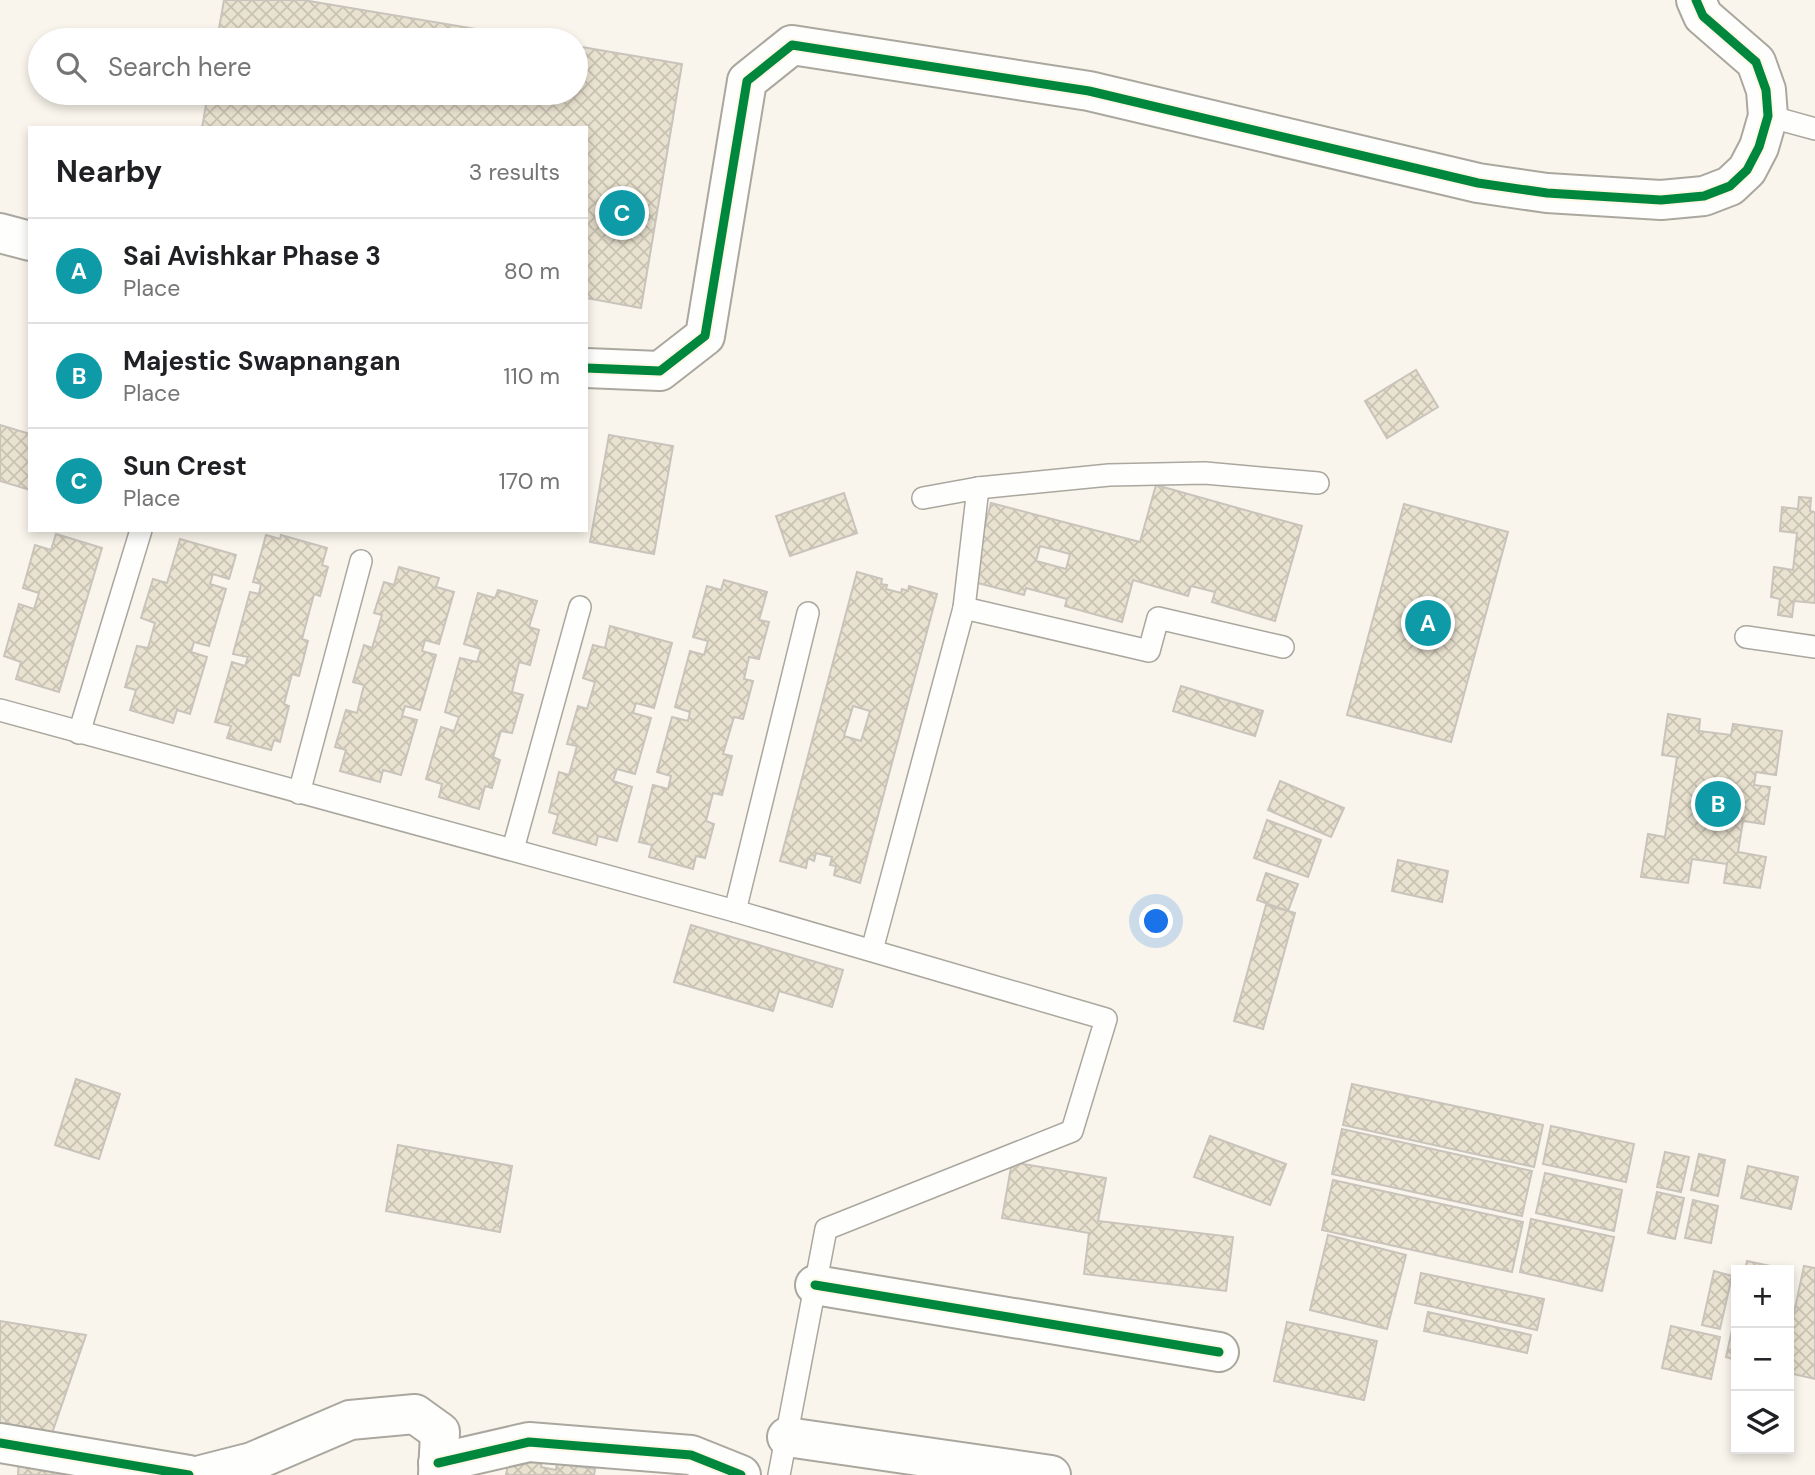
<!DOCTYPE html>
<html lang="en">
<head>
<meta charset="utf-8">
<style>
	body { margin:0; font-family:"DM Sans",sans-serif; background:#f6f6f6; color:#202124 }
	.controls { position:absolute; right:21px; bottom:21px; display:grid; overflow:hidden; border-radius:0px; box-shadow:0 4px 10px #0003 }
	.controls button { width:63px; height:63px; display:grid; place-items:center; padding:0; border:0; border-bottom:2px solid #e0e0e0; background:#fff; color:#202124; font:35px sans-serif }
	.you { position:absolute; left:1157px; top:922px; width:24px; height:24px; margin:-18px; border:5px solid #fff; border-radius:50%; background:#1a73e8; box-shadow:0 0 0 10px #1a73e833 }
	.badge { display:grid; place-items:center; width:46px; height:46px; border-radius:50%; background:#db2777; color:#fff; font-size:23px; font-weight:700 }
	.pin { position:absolute; translate:-50% -50%; border:4px solid #fff; box-shadow:0 2px 7px #0006 }
	.list { margin:0; padding:0; list-style:none }
	h2 { display:flex; justify-content:space-between; align-items:center; height:91px; margin:0; padding:0 28px; font-size:30px }
	h2 small { font-size:23px; font-weight:400; color:#757577 }
	.list li { display:grid; grid-template-columns:46px 1fr auto; gap:21px; align-items:center; box-sizing:border-box; height:105px; padding:0 28px; border-top:2px solid #e0e0e0 }
	.list b { display:block; font-size:26px; white-space:nowrap }
	.list p { margin:0; font-size:23px; white-space:nowrap; color:#757577 }
	.list em { font-size:23px; font-style:normal; color:#757577 }
	.icon { flex:none; width:38px; height:38px; fill:none; stroke:currentColor; stroke-width:2; stroke-linecap:round; stroke-linejoin:round }
	.map { position:relative; flex:none; width:1815px; height:1475px; overflow:hidden }
	.search { position:absolute; background:#fff; box-shadow:0 4px 10px #0003; left:28px; top:28px; width:560px; height:77px; display:flex; align-items:center; gap:18px; box-sizing:border-box; padding:0 24px; border-radius:38px; color:#757577; font-size:26px }
	.panel { position:absolute; background:#fff; box-shadow:0 4px 10px #0003; left:28px; top:126px; width:560px; height:406px; border-radius:0px }
	.map>svg:first-child { display:block }
	.building { fill:url(#building-cross-hatch); stroke:#c8c4bc; stroke-width:2; fill-rule:evenodd }
	.lines { fill:none; stroke-linecap:round; stroke-linejoin:round }
	.lane-casing { stroke:#aaa79f; stroke-width:24 }
	.street-casing { stroke:#aaa79f; stroke-width:42 }
	.lane { stroke:#fefefc; stroke-width:21 }
	.street { stroke:#fefefc; stroke-width:38 }
	.cycleway-casing { stroke:#fff7e6; stroke-width:13 }
	.cycleway { stroke:#00873e; stroke-width:9 }
</style>
</head>
<body>
<div class="map">
<svg width="1815" height="1475" viewBox="0 0 1815 1475">
	<defs>
		<pattern id="building-cross-hatch" width="8" height="8" patternUnits="userSpaceOnUse" patternTransform="scale(1.75)"><rect width="8" height="8" fill="#eae2d0"/><path d="M0 0l8 8M0 8l8-8" fill="none" stroke="#c8c2b2"/></pattern>
	</defs>
	<rect width="100%" height="100%" fill="#f9f5ec"/>
	<g class="building">
		<polygon points="224,0 303,0 541,40 217,40"/>
		<polygon points="576,46 682,64 641,308 586,298 586,128 202,128 208,93 576,93"/>
		<polygon points="1416,370 1438,407 1387,438 1365,401"/>
		<polygon points="0,425 30,434 30,490 0,481"/>
		<polygon points="609,435 673,446 654,554 590,542"/>
		<path d="M 1156,485 L 1302,526 L 1275,621 L 1212,602 L 1215,592 L 1191,586 L 1188,596 L 1133,580 L 1122,622 L 1065,606 L 1067,599 L 1026,588 L 1024,595 L 970,581 L 991,503 L 1140,542 ZM 1040,546 L 1070,554 L 1066,569 L 1036,561 Z"/>
		<polygon points="844,493 857,533 790,556 776,516"/>
		<polygon points="1799,497 1811,498 1810,511 1815,512 1815,603 1794,601 1792,617 1778,615 1780,599 1771,597 1774,567 1793,570 1797,533 1780,531 1782,507 1798,509"/>
		<polygon points="1404,504 1508,532 1451,742 1347,715"/>
		<polygon points="56,534 102,548 59,692 16,679 21,662 4,656 19,604 34,609 39,593 23,588 35,545 51,550"/>
		<polygon points="266,535 280,539 281,535 327,548 322,565 328,567 320,596 314,594 302,639 308,641 299,676 292,674 284,704 289,706 280,742 274,740 271,750 227,738 231,726 215,722 232,662 245,666 248,657 233,654 250,592 259,594 261,584 253,582"/>
		<polygon points="180,539 236,555 229,579 213,574 210,584 226,589 209,646 194,642 191,652 207,657 190,714 177,710 173,723 130,710 136,690 125,687 137,646 148,648 155,623 141,618 153,579 167,583"/>
		<polygon points="399,567 439,578 436,587 454,592 439,644 425,640 422,651 436,655 420,710 405,706 402,716 417,720 401,775 383,770 380,782 340,771 346,750 335,747 346,710 357,713 364,685 353,682 364,645 372,648 382,615 374,613 384,582 394,585"/>
		<path d="M 857,572 L 882,579 L 881,584 L 887,585 L 886,589 L 901,593 L 902,589 L 908,591 L 909,586 L 937,594 L 860,883 L 834,875 L 836,866 L 830,865 L 832,857 L 816,853 L 814,861 L 808,858 L 806,868 L 780,861 ZM 853,706 L 870,711 L 861,741 L 844,736 Z"/>
		<polygon points="724,580 767,592 759,620 769,622 759,659 749,657 744,679 753,681 743,719 734,717 723,754 732,756 722,795 713,793 706,821 714,824 705,858 696,856 693,869 649,857 652,845 639,842 653,785 668,789 671,776 657,772 672,717 688,721 690,712 675,707 690,651 704,655 708,641 693,637 707,586 721,590"/>
		<polygon points="498,590 537,601 529,627 539,630 530,665 519,662 512,692 523,695 512,733 501,731 493,757 500,760 492,788 485,786 479,809 439,797 442,784 426,779 441,727 454,731 459,717 445,712 460,658 477,662 481,649 464,644 478,593 495,598"/>
		<polygon points="610,626 672,643 654,708 636,703 633,713 651,718 635,774 617,769 613,781 632,787 617,841 598,836 596,845 553,833 558,815 549,812 559,772 569,775 577,746 567,744 578,706 587,709 595,682 583,678 593,645 605,648"/>
		<polygon points="1181,686 1263,711 1255,736 1173,711"/>
		<polygon points="1668,714 1700,719 1699,731 1731,735 1733,724 1782,731 1776,775 1756,772 1754,785 1770,787 1764,824 1743,821 1738,852 1766,857 1760,888 1724,883 1727,864 1692,859 1688,883 1641,877 1648,834 1665,837 1677,757 1662,755"/>
		<polygon points="1280,781 1344,808 1331,837 1268,810"/>
		<polygon points="1267,820 1321,840 1308,877 1254,858"/>
		<polygon points="1398,860 1448,871 1442,902 1392,891"/>
		<polygon points="1266,873 1298,884 1288,911 1257,900"/>
		<polygon points="1266,905 1295,913 1263,1029 1234,1021"/>
		<polygon points="691,925 843,970 832,1007 779,991 773,1011 674,982"/>
		<polygon points="76,1079 120,1094 99,1159 55,1145"/>
		<polygon points="1352,1084 1543,1125 1534,1167 1343,1125"/>
		<polygon points="1551,1126 1634,1144 1626,1182 1543,1164"/>
		<polygon points="1342,1129 1532,1171 1522,1216 1332,1174"/>
		<polygon points="1210,1136 1286,1164 1270,1205 1194,1177"/>
		<polygon points="398,1145 512,1166 500,1232 386,1211"/>
		<polygon points="1665,1152 1689,1157 1681,1192 1657,1187"/>
		<polygon points="1699,1154 1725,1160 1718,1196 1691,1190"/>
		<polygon points="1012,1162 1106,1178 1098,1221 1233,1237 1226,1291 1084,1274 1089,1233 1002,1218"/>
		<polygon points="1748,1166 1798,1177 1791,1209 1741,1198"/>
		<polygon points="1545,1173 1622,1190 1614,1231 1536,1213"/>
		<polygon points="1333,1180 1523,1222 1512,1272 1322,1230"/>
		<polygon points="1657,1192 1684,1198 1675,1239 1648,1233"/>
		<polygon points="1693,1200 1718,1206 1711,1243 1685,1238"/>
		<polygon points="1531,1219 1614,1237 1602,1291 1520,1272"/>
		<polygon points="1328,1235 1406,1255 1387,1329 1310,1310"/>
		<polygon points="1747,1261 1784,1269 1784,1270 1745,1270"/>
		<polygon points="1804,1266 1815,1268 1815,1379 1789,1373 1789,1336"/>
		<polygon points="1714,1271 1732,1276 1720,1329 1702,1325"/>
		<polygon points="1421,1273 1544,1299 1537,1330 1415,1303"/>
		<polygon points="1428,1312 1531,1335 1527,1353 1424,1331"/>
		<polygon points="1736,1312 1736,1360 1726,1357"/>
		<polygon points="0,1321 86,1335 50,1439 0,1431"/>
		<polygon points="1287,1322 1377,1341 1364,1400 1274,1381"/>
		<polygon points="1671,1326 1720,1337 1711,1379 1662,1368"/>
		<polygon points="19,1459 83,1475 18,1475"/>
		<polygon points="509,1459 542,1460 541,1467 556,1470 557,1463 595,1469 594,1475 506,1475"/>
	</g>
	<g class="lines">
		<defs>
			<g id="lane">
				<polyline points="1768,116 1815,129"/>
				<polyline points="978,488 1109,475 1205,473 1318,483"/>
				<polyline points="964,608 1149,651 1158,618 1283,647"/>
				<polyline points="1746,637 1815,647"/>
				<polyline points="0,710 735,911 1106,1019 1072,1131 826,1229 779,1475"/>
				<polyline points="79,733 141,530"/>
				<polyline points="299,793 361,561"/>
				<polyline points="513,849 580,607"/>
				<polyline points="735,911 808,613"/>
				<polyline points="872,950 964,608 978,488 923,498"/>
			</g>
			<g id="street">
				<polyline points="0,233 30,241"/>
				<polyline points="586,368 660,371 705,336 747,81 792,45 1089,91 1478,183 1547,193 1661,200 1704,196 1730,186 1747,170 1759,147 1768,116 1766,90 1756,62 1703,16 1696,0"/>
				<polyline points="815,1285 1219,1352"/>
				<polyline points="787,1437 1051,1475"/>
				<polyline points="0,1443 189,1475"/>
				<polyline points="438,1463 529,1442 691,1455 741,1475"/>
				<polyline points="201,1475 252,1462 350,1420 415,1414 440,1432 438,1475"/>
			</g>
		</defs>
		<use href="#lane" class="lane-casing"/>
		<use href="#street" class="street-casing"/>
		<use href="#lane" class="lane"/>
		<use href="#street" class="street"/>
		<defs>
			<g id="cycleway">
				<polyline points="586,368 660,371 705,336 747,81 792,45 1089,91 1478,183 1547,193 1661,200 1704,196 1730,186 1747,170 1759,147 1768,116 1766,90 1756,62 1703,16 1696,0"/>
				<polyline points="815,1285 1219,1352"/>
				<polyline points="0,1443 189,1475"/>
				<polyline points="438,1463 529,1442 691,1455 741,1475"/>
			</g>
		</defs>
		<use href="#cycleway" class="cycleway-casing"/>
		<use href="#cycleway" class="cycleway"/>
	</g>
</svg>
<div class="controls">
<button>+</button>
<button>−</button>
<button><svg class="icon" aria-label="layers" viewBox="0 0 24 24"><path d="M12 4l9 5-9 5-9-5zM3 14l9 5 9-5"/></svg></button>
</div>
<div class="you"></div>
<div class="pin badge" style="left:1428px;top:623px;background:#0f9aa8">A</div>
<div class="pin badge" style="left:1718px;top:804px;background:#0f9aa8">B</div>
<div class="pin badge" style="left:622px;top:213px;background:#0f9aa8">C</div>
<div class="search"><svg class="icon" aria-label="search" viewBox="0 0 24 24"><circle cx="10" cy="10" r="6"/><path d="M15 15l6 6"/></svg>Search here</div>
<section class="panel">
<h2>Nearby<small>3 results</small></h2>
<ul class="list">
<li><span class="badge" style="background:#0f9aa8">A</span><div><b>Sai Avishkar Phase 3</b><p>Place</p></div><em>80 m</em></li>
<li><span class="badge" style="background:#0f9aa8">B</span><div><b>Majestic Swapnangan</b><p>Place</p></div><em>110 m</em></li>
<li><span class="badge" style="background:#0f9aa8">C</span><div><b>Sun Crest</b><p>Place</p></div><em>170 m</em></li>
</ul>
</section>
</div>
</body>
</html>
